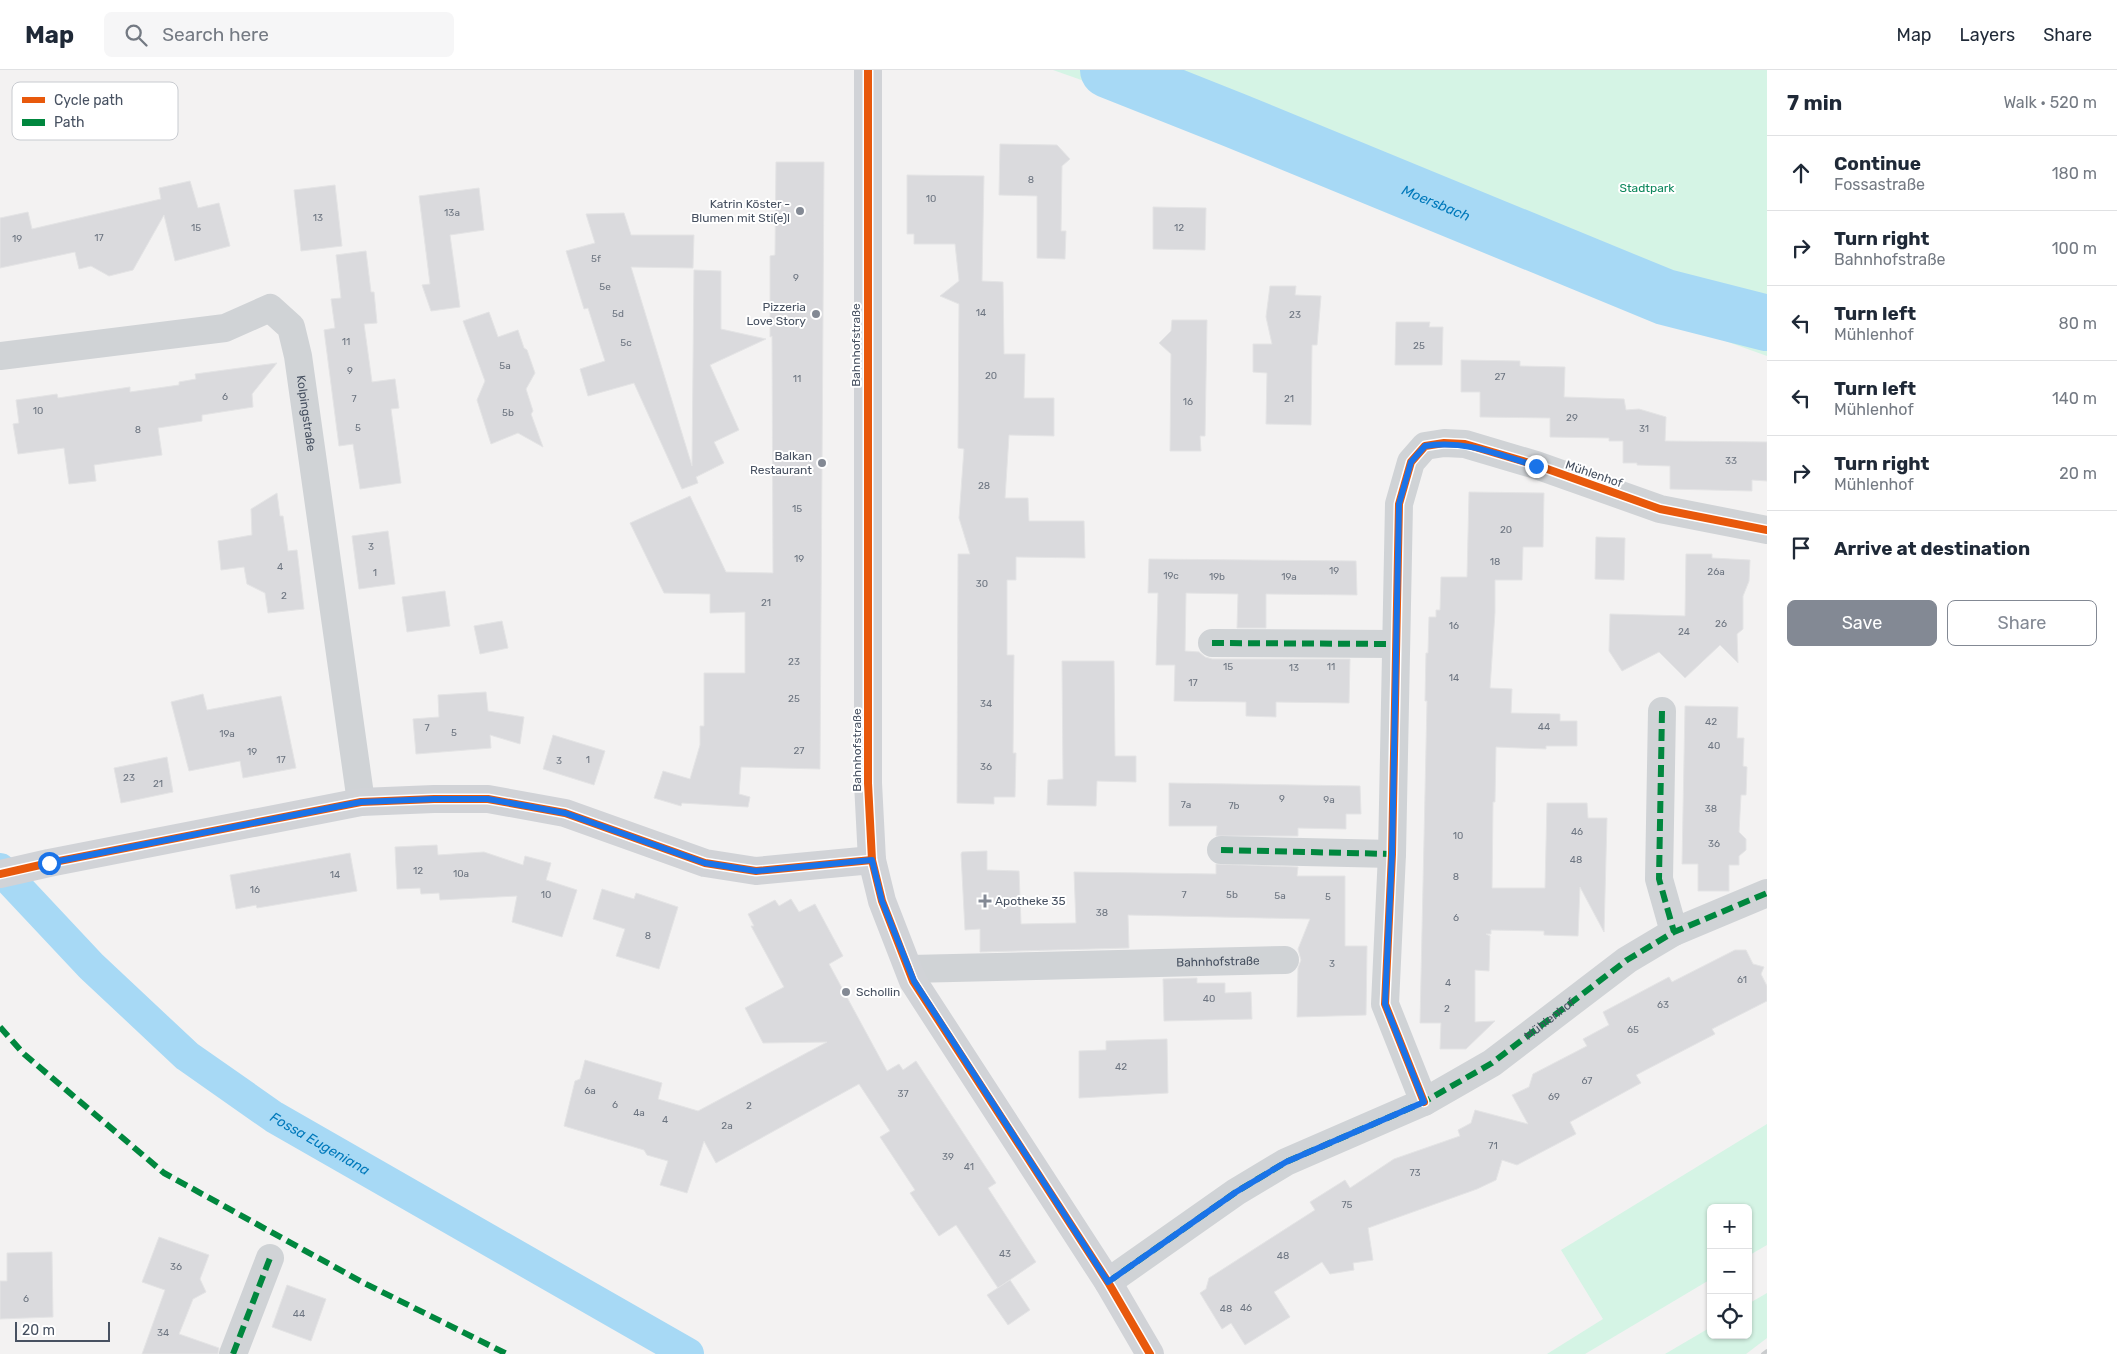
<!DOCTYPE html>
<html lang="en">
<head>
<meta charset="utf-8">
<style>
	body { margin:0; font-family:Rubik,sans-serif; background:#f6f6f7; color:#1f2937 }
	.controls { position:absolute; right:15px; bottom:15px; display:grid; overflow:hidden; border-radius:8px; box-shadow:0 1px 4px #0004 }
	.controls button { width:45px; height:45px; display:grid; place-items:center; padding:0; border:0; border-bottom:1px solid #e0e1e3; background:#fff; color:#1f2937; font:25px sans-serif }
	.scale { position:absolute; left:15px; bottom:12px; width:95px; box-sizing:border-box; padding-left:5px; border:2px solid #475161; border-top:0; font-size:14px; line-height:18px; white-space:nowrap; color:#475161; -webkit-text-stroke:4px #fff; paint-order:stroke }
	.stop { position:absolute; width:15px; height:15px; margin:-11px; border:4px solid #1a73e8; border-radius:50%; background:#fff }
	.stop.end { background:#1a73e8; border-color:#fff; box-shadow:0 1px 5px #0008 }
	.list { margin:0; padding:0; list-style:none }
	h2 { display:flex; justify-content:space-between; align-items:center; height:65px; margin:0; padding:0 20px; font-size:21px }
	h2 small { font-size:16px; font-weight:400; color:#747a83 }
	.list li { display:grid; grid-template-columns:32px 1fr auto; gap:15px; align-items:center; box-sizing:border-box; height:75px; padding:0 20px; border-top:1px solid #e0e1e3 }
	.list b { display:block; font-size:19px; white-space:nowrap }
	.list p { margin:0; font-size:16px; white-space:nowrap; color:#747a83 }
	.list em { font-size:16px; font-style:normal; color:#747a83 }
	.actions { display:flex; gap:10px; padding:15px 20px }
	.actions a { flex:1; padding:11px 0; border:1px solid #838994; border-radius:8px; text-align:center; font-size:18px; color:#838994 }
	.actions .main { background:#838994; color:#fff }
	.icon { flex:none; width:28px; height:28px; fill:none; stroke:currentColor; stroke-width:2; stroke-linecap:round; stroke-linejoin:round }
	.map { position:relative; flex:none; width:1767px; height:1284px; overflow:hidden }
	header { display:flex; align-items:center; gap:30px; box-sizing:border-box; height:70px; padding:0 25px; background:#fff; border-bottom:1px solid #e0e1e3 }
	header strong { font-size:24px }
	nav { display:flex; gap:28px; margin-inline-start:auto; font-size:18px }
	.search { width:350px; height:45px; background:#f6f6f7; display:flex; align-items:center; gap:12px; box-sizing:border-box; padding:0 18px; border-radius:8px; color:#747a83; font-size:19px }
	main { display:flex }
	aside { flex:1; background:#fff }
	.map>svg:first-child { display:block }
	.green { fill:#d5f4e5 }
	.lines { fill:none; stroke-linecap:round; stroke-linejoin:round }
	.canal { stroke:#a7d9f5; stroke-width:32 }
	.river { stroke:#a7d9f5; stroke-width:56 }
	.building { fill:#dadadd; stroke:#e4e4e5 }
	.street { stroke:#d0d3d6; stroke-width:28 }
	.secondary { stroke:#d1d3d7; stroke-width:28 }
	.rail { stroke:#c9cbcd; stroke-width:4 }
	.quiet { stroke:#00873e; stroke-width:6; stroke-dasharray:12 6; stroke-linecap:butt }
	.cycleway-casing { stroke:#fff; stroke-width:11 }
	.cycleway { stroke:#e8590c; stroke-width:8 }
	.route { stroke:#1a73e8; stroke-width:6 }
	.poi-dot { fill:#838994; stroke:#fff; stroke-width:2 }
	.labels { text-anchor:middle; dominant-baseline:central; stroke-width:4; stroke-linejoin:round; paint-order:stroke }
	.number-label { font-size:10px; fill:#6d7581 }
	.park-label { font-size:12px; fill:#0d875c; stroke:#fff }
	.poi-label { font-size:12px; fill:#475161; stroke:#fff; text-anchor:end }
	.street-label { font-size:12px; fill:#475161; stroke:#fff }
	.water-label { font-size:14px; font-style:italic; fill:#0079bb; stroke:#fff }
	.key { fill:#fff; stroke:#c8cbd0; stroke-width:1 }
	.key-label { font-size:14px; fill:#475161 }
</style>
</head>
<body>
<header>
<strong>Map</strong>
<div class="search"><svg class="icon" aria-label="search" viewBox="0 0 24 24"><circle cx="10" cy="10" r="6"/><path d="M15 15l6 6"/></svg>Search here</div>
<nav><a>Map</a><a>Layers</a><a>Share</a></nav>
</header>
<main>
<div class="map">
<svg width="1767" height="1284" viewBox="0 0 1767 1284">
	<rect width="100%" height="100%" fill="#f3f2f2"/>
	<g class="green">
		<polygon points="1053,0 1767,0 1767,286 1539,204 1375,136 1138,30"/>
		<polygon points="1767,1054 1767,1175 1748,1186 1748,1138 1711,1138 1711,1209 1585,1284 1547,1284 1603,1249 1561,1180"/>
		<polygon points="1767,1223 1767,1268 1746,1284 1665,1284 1711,1257 1711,1265 1748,1265 1748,1234"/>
	</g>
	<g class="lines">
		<path class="canal" id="s1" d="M 0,799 L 91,896 L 187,986 L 274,1047 L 688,1284"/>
		<path class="river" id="s2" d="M 1108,0 L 1234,50 L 1665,227 L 1767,253"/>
	</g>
	<g class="building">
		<polygon points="1000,74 1057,75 1070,89 1062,96 1061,161 1066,161 1065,189 1037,188 1037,126 999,125"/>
		<polygon points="776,92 824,92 820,699 741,697 739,724 750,727 748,737 682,733 681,736 654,728 663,701 690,709 700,675 700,656 704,656 704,603 745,603 745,542 710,543 710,524 664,523 630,453 690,426 726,502 773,503 772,266 770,267 770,186 775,185"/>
		<polygon points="907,105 984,106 982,211 1003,212 1004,284 1025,284 1024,328 1054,328 1054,366 1009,365 1005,428 1028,428 1029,451 1084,451 1085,488 1016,487 1016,510 1007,510 1007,585 1014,585 1013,683 1016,683 1015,727 994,727 994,734 957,733 958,484 970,484 959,448 964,379 958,378 959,234 940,226 959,211 955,174 914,174 914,164 907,164"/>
		<polygon points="190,111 198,138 219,133 230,176 175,191 164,145 133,200 109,206 91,196 79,199 75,182 0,198 0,148 28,142 32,159 161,129 159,118"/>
		<polygon points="335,115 342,176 301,181 294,120"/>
		<polygon points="479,118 484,160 450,165 460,237 431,241 422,215 430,214 419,126"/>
		<polygon points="1153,137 1206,138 1205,180 1153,179"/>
		<polygon points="624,143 631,165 694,165 693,198 631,197 692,396 694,200 721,201 721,259 766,269 710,295 739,360 714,372 724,393 696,407 698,413 682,419 634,313 588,326 580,299 605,291 588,238 584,239 566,181 595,173 586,144"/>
		<polygon points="366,181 371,222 374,222 377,253 364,254 372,312 395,309 399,338 391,339 401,413 360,419 353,374 339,376 324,260 335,258 331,229 341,228 336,185"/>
		<polygon points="1270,216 1296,216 1295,225 1321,226 1317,275 1312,275 1311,355 1266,354 1267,303 1253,302 1253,274 1272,274 1266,247"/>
		<polygon points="489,242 498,267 518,260 524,278 527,280 535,303 526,319 533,341 531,344 543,377 518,363 491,374 477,330 485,311 463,251"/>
		<polygon points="1172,250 1207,250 1205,366 1200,366 1201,381 1170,381 1171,284 1159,273 1171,261"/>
		<polygon points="1396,252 1430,252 1429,257 1443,257 1442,295 1395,295"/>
		<polygon points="1461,290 1520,291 1520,296 1565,297 1564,327 1624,329 1626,340 1639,339 1666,347 1665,371 1767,372 1767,411 1752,410 1752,421 1670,419 1670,396 1637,395 1637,393 1623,393 1623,371 1609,371 1609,368 1550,367 1550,348 1480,347 1480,322 1461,322"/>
		<polygon points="277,293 252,324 253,337 202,345 202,351 158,358 162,385 94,395 96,411 69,414 64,378 18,384 13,354 19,353 16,330 57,324 58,328 130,317 130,322 179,315 179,312 196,309 195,304"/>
		<polygon points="1469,422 1544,423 1543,477 1523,477 1522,510 1495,510 1495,542 1490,618 1512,619 1511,643 1560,644 1560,651 1577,651 1577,676 1546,676 1546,679 1496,677 1495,732 1493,732 1492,818 1545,818 1547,733 1587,733 1588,748 1607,748 1604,862 1580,817 1578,866 1544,865 1544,861 1491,860 1491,864 1486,864 1490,866 1489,901 1475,900 1475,952 1495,951 1466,979 1440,979 1441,953 1420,953 1427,631 1425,631 1426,583 1428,583 1429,547 1436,547 1436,540 1440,540 1441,507 1467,507"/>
		<polygon points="277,423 280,446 283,446 288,481 297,480 304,539 268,543 265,523 247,514 244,497 221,500 218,471 252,465 251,439"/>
		<polygon points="388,461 395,514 359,519 352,466"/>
		<polygon points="1596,467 1625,468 1624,510 1595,509"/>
		<polygon points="1686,484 1712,484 1712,488 1750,490 1749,511 1743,526 1743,559 1737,564 1738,593 1720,575 1685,608 1659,582 1622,601 1609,581 1610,544 1685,546"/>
		<polygon points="1149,489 1356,491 1357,525 1266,524 1266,558 1237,558 1238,524 1186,523 1185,581 1199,582 1205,587 1212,589 1350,589 1349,633 1276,632 1276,647 1246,646 1246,632 1174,631 1175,595 1156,595 1158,523 1148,523"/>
		<polygon points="445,521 450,556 407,562 402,527"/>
		<polygon points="502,551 508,578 480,584 474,556"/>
		<polygon points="1062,591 1114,591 1115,686 1136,686 1136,712 1097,711 1096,736 1047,735 1048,710 1063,709"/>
		<polygon points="486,622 488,641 524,647 520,674 490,665 491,678 416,684 413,649 439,647 438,625"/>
		<polygon points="203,624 207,640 281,626 296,698 243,708 240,691 189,701 171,632"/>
		<polygon points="1685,636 1738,637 1737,668 1744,668 1743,696 1747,697 1746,725 1741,725 1739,762 1746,769 1746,780 1739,786 1739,795 1729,795 1729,821 1698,821 1698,794 1682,794"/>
		<polygon points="553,665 605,681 594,715 543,699"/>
		<polygon points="167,687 173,722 121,733 114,698"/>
		<polygon points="1169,713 1360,716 1361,744 1346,744 1346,759 1298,758 1298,766 1216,766 1217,756 1169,756"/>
		<polygon points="437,775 438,785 484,782 523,795 525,786 551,793 546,810 577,820 562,867 512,852 517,826 440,830 439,823 421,824 420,818 397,819 395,777"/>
		<polygon points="987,781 987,800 1019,801 1021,854 1076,853 1074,802 1216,804 1216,794 1298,797 1297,806 1345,806 1345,876 1367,876 1366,945 1297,947 1298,898 1301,890 1298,879 1310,849 1128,845 1129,878 980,882 980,859 965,860 961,784 962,782"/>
		<polygon points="350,783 357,821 257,838 256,835 236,839 230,805"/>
		<polygon points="602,819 634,829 636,823 678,837 659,899 616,886 625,859 593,849"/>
		<polygon points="791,829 799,842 815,834 843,886 829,894 887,1001 899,994 903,1000 916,991 996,1113 988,1118 1036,1192 998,1218 956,1155 939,1166 910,1123 915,1120 880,1067 890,1061 859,1014 716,1093 704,1071 687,1123 660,1115 668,1091 647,1085 644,1080 564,1056 575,1011 580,1009 585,990 662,1013 658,1029 698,1041 827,972 763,973 745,938 784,917 751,856 754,856 748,844 775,830 779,836"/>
		<polygon points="1735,880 1746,880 1753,894 1764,897 1761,904 1767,916 1767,931 1712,959 1715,964 1636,1005 1641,1013 1570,1052 1576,1064 1517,1095 1502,1090 1496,1110 1477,1119 1368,1158 1373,1190 1353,1193 1354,1200 1330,1204 1322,1192 1274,1222 1290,1247 1245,1275 1231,1253 1222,1259 1200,1223 1206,1219 1209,1208 1315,1140 1310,1132 1345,1110 1350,1118 1394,1089 1460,1066 1458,1060 1471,1053 1475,1040 1528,1054 1512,1025 1529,1017 1533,1004 1587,976 1583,969 1609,955 1603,942 1669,907 1672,912"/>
		<polygon points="1197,908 1197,913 1225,913 1225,923 1251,922 1252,949 1164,951 1163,909"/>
		<polygon points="1167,969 1168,1023 1079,1028 1079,981 1106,980 1106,971"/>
		<polygon points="159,1167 209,1185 200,1209 206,1222 193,1229 179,1264 219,1278 218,1284 142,1284 165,1220 142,1212"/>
		<polygon points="52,1182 53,1247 0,1249 0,1211 7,1211 7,1183"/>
		<polygon points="1010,1210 1030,1240 1008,1255 987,1225"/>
		<polygon points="287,1215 326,1229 311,1271 272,1257"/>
	</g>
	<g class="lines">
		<g class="street">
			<path id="s3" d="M 0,286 L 225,258 L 270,238 L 291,257 L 298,286 L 361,732"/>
			<polyline points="1212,573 1396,574"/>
			<polyline points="1662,641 1659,809 1674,862"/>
			<polyline points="1221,780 1392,784"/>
			<path id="s4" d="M 910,899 L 1285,890"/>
			<polyline points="1424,1032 1385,934 1392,784 1399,434 1411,392 1425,376 1444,373 1465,374 1536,395 1660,439 1767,460"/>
			<polyline points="1108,1212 1236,1122 1286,1092 1424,1032 1492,993 1627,890 1674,862 1767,823"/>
			<polyline points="233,1284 270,1188"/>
		</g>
		<g class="secondary">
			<polyline points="868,0 868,713 872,790 882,831 913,911 1108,1212 1150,1284"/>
			<polyline points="0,804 49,793 361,732 434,729 488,729 565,743 705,793 756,801 872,790"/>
		</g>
		<polyline class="rail" points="1763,1284 1767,1281"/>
		<g class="quiet">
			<polyline points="1212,573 1396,574"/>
			<polyline points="1662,641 1659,809 1674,862"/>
			<polyline points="1221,780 1392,784"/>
			<polyline points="0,957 24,984 164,1103 362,1212 507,1284"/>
			<path id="s5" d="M 1108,1212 L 1236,1122 L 1286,1092 L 1424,1032 L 1492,993 L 1627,890 L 1674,862 L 1767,823"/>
			<polyline points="233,1284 270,1188"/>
		</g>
		<defs>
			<g id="cycleway">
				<polyline points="868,0 868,713 872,790 882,831 913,911 1108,1212 1150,1284"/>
				<polyline points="0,804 49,793 361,732 434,729 488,729 565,743 705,793 756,801 872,790"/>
				<polyline points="1424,1032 1385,934 1392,784 1399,434 1411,392 1425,376 1444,373 1465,374 1536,395 1660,439 1767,460"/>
			</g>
		</defs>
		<use href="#cycleway" class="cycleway-casing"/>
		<use href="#cycleway" class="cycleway"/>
	</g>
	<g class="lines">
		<path class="route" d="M 49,793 L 361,732 L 434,729 L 488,729 L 565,743 L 705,793 L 756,801 L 872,790 L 882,831 L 914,911 L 1108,1212 L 1236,1122 L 1286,1092 L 1424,1032 L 1385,934 L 1392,784 L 1399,434 L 1411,392 L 1425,376 C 1467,370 1496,384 1536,396"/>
	</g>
	<g class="poi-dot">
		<circle cx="800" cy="141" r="5"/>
		<circle cx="816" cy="244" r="5"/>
		<circle cx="822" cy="393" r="5"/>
		<path d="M982.5 823.5h5v5h5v5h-5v5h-5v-5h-5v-5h5z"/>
		<circle cx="846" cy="922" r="5"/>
	</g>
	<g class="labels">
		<g class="number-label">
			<text x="1031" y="110">8</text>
			<text x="931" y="129">10</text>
			<text x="452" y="143">13a</text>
			<text x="318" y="148">13</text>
			<text x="196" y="158">15</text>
			<text x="1179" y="158">12</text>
			<text x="99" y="168">17</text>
			<text x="17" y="169">19</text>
			<text x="596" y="189">5f</text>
			<text x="796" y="208">9</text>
			<text x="605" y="217">5e</text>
			<text x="981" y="243">14</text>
			<text x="618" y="244">5d</text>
			<text x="1295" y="245">23</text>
			<text x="346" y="272">11</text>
			<text x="626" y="273">5c</text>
			<text x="1419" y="276">25</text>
			<text x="505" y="296">5a</text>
			<text x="350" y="301">9</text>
			<text x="991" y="306">20</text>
			<text x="1500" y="307">27</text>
			<text x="797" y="309">11</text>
			<text x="225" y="327">6</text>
			<text x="354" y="329">7</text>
			<text x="1289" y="329">21</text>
			<text x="1188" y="332">16</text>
			<text x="38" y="341">10</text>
			<text x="508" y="343">5b</text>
			<text x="1572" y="348">29</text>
			<text x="358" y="358">5</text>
			<text x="1644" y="359">31</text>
			<text x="138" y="360">8</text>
			<text x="1731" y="391">33</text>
			<text x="984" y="416">28</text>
			<text x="797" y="439">15</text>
			<text x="1506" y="460">20</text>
			<text x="371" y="477">3</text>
			<text x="799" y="489">19</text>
			<text x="1495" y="492">18</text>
			<text x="280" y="497">4</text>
			<text x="1334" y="501">19</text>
			<text x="1716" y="502">26a</text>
			<text x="375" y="503">1</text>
			<text x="1171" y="506">19c</text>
			<text x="1217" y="507">19b</text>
			<text x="1289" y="507">19a</text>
			<text x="982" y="514">30</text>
			<text x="284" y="526">2</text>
			<text x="766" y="533">21</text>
			<text x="1721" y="554">26</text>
			<text x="1454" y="556">16</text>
			<text x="1684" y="562">24</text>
			<text x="794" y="592">23</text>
			<text x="1228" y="597">15</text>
			<text x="1331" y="597">11</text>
			<text x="1294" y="598">13</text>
			<text x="1454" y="608">14</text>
			<text x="1193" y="613">17</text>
			<text x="794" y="629">25</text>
			<text x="986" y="634">34</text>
			<text x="1711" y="652">42</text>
			<text x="1544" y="657">44</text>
			<text x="427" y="658">7</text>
			<text x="454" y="663">5</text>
			<text x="227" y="664">19a</text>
			<text x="1714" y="676">40</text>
			<text x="799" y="681">27</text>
			<text x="252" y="682">19</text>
			<text x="281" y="690">17</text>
			<text x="588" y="690">1</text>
			<text x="559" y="691">3</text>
			<text x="986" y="697">36</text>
			<text x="129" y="708">23</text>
			<text x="158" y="714">21</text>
			<text x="1282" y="729">9</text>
			<text x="1329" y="730">9a</text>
			<text x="1186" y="735">7a</text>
			<text x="1234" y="736">7b</text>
			<text x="1711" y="739">38</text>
			<text x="1577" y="762">46</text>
			<text x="1458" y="766">10</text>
			<text x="1714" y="774">36</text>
			<text x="1576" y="790">48</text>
			<text x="418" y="801">12</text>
			<text x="461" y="804">10a</text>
			<text x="335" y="805">14</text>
			<text x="1456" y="807">8</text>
			<text x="255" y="820">16</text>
			<text x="546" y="825">10</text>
			<text x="1184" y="825">7</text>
			<text x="1232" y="825">5b</text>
			<text x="1280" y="826">5a</text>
			<text x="1328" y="827">5</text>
			<text x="1102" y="843">38</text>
			<text x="1456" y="848">6</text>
			<text x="648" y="866">8</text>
			<text x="1332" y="894">3</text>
			<text x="1742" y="910">61</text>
			<text x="1448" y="913">4</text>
			<text x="1209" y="929">40</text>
			<text x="1663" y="935">63</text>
			<text x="1447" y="939">2</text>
			<text x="1633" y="960">65</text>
			<text x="1121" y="997">42</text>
			<text x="1587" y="1011">67</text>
			<text x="590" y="1021">6a</text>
			<text x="903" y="1024">37</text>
			<text x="1554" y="1027">69</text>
			<text x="615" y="1035">6</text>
			<text x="749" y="1036">2</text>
			<text x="639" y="1043">4a</text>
			<text x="665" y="1050">4</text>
			<text x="727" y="1056">2a</text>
			<text x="1493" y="1076">71</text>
			<text x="948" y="1087">39</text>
			<text x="969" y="1097">41</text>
			<text x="1415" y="1103">73</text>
			<text x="1347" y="1135">75</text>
			<text x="1005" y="1184">43</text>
			<text x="1283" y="1186">48</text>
			<text x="176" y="1197">36</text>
			<text x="26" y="1229">6</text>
			<text x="1246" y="1238">46</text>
			<text x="1226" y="1239">48</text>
			<text x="299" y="1244">44</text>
			<text x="163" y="1263">34</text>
		</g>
		<g class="park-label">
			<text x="1647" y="118">Stadtpark</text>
		</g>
		<g class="poi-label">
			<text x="790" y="134">Katrin Köster -<tspan x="790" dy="14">Blumen mit Sti(e)l</tspan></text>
			<text x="806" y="237">Pizzeria<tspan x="806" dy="14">Love Story</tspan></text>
			<text x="812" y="386">Balkan<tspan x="812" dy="14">Restaurant</tspan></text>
			<text x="995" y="831" text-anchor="start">Apotheke 35</text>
			<text x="856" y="922" text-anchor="start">Schollin</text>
		</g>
		<g class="street-label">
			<text transform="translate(856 275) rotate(-90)">Bahnhofstraße</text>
			<text stroke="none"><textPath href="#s3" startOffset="392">Kolpingstraße</textPath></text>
			<text transform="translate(1594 404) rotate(19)">Mühlenhof</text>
			<text transform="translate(857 680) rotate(-90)">Bahnhofstraße</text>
			<text stroke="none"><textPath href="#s4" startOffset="308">Bahnhofstraße</textPath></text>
			<text stroke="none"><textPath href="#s5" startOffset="516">Mühlenhof</textPath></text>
		</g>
		<g class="water-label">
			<text stroke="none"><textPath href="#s2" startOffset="354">Moersbach</textPath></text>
			<text stroke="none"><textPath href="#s1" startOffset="424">Fossa Eugeniana</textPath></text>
		</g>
	</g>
	<rect x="12" y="12" width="166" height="58" rx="8" class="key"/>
	<rect x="22" y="27" width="23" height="6" fill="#e8590c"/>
	<rect x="22" y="49" width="23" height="7" fill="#00873e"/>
	<g class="key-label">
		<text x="54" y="35">Cycle path</text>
		<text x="54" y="57">Path</text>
	</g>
</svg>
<div class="controls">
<button>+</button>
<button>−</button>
<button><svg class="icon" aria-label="locate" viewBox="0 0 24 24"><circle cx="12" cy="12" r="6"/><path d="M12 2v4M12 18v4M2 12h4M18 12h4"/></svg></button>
</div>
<div class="scale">20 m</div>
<div class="stop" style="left:49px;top:793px"></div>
<div class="stop end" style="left:1536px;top:396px"></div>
</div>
<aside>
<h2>7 min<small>Walk · 520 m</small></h2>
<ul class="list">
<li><svg class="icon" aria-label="ahead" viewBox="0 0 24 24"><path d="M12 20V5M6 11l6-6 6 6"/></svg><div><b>Continue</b><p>Fossastraße</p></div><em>180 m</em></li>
<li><svg class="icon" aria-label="right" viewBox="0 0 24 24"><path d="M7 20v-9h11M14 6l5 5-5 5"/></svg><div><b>Turn right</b><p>Bahnhofstraße</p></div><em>100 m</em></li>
<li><svg class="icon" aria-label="left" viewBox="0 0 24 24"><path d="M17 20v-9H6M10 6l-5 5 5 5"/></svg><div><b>Turn left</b><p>Mühlenhof</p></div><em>80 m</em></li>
<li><svg class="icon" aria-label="left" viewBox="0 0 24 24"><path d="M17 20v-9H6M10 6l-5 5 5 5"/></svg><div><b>Turn left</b><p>Mühlenhof</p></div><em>140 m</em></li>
<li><svg class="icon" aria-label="right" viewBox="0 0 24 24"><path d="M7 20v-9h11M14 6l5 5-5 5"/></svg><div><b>Turn right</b><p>Mühlenhof</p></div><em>20 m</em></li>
<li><svg class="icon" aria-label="arrive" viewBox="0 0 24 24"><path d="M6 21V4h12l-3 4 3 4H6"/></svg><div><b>Arrive at destination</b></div></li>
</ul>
<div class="actions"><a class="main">Save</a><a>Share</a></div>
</aside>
</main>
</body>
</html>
